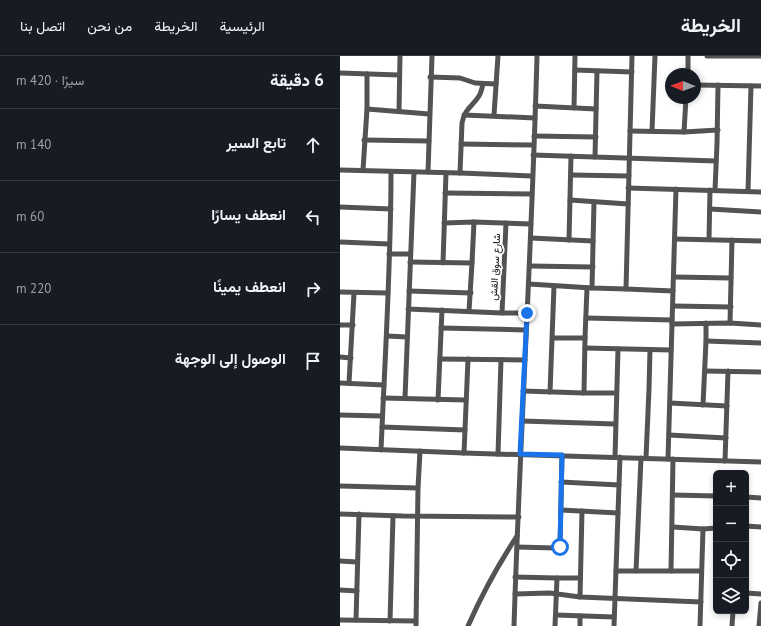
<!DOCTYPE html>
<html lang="ar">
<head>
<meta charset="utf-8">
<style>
	body { margin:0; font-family:"PT Sans",Vazirmatn,sans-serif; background:#242831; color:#f1f3f6; direction:rtl }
	.controls { position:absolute; right:12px; bottom:12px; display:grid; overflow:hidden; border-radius:6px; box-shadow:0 2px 6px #0003 }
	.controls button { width:36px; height:36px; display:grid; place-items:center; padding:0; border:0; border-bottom:1px solid #363941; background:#171b24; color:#f1f3f6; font:20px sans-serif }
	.compass { position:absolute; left:325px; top:12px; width:36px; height:36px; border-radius:50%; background:#171b24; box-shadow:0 2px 6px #0003; rotate:271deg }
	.stop { position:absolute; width:12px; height:12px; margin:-9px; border:3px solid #1a73e8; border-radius:50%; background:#fff }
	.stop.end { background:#1a73e8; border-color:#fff; box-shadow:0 1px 4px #0008 }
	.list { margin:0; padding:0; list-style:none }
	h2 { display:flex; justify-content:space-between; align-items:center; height:52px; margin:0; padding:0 16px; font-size:17px }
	h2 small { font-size:13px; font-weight:400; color:#9ea1a6 }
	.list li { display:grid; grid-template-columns:26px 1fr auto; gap:12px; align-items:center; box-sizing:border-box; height:72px; padding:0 16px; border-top:1px solid #363941 }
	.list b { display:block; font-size:15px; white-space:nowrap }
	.list em { font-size:13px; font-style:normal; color:#9ea1a6 }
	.icon { flex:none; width:22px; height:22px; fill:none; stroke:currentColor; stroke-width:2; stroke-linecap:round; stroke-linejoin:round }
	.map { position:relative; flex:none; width:421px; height:570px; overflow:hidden; direction:ltr }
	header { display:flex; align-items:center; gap:24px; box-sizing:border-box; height:56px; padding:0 20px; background:#171b24; border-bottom:1px solid #363941 }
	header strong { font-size:19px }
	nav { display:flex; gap:22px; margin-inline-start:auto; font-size:14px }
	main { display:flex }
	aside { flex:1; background:#171b24 }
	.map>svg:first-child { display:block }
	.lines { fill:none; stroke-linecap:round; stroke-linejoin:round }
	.minor { stroke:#535353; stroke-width:5 }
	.route { stroke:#1a73e8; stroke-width:5 }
	.labels { text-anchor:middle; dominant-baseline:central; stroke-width:3.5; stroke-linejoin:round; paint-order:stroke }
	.street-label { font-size:10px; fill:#000; stroke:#fff }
</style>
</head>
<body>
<header>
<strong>الخريطة</strong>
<nav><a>الرئيسية</a><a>الخريطة</a><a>من نحن</a><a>اتصل بنا</a></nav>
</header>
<main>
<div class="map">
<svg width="421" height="570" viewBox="0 0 421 570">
	<rect width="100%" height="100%" fill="#fff"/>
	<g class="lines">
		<g class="minor">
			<polyline points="367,0 421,0"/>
			<polyline points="235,14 292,16"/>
			<polyline points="0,17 59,19"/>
			<polyline points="348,18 348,0"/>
			<polyline points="90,21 120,22 135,27 156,28"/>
			<polyline points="355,29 421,30"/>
			<polyline points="195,50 256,53"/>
			<polyline points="234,52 235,0"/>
			<polyline points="27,53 89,58"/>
			<polyline points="59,55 60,0"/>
			<polyline points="124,59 195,62"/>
			<polyline points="154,59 158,0"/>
			<polyline points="290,75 344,76 378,74"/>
			<polyline points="312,75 315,0"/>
			<polyline points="344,76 346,42"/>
			<polyline points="194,80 256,81"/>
			<polyline points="24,84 89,85"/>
			<polyline points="121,88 193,89"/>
			<polyline points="193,99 376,105"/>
			<polyline points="255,101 257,15"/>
			<polyline points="0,114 120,117 192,120"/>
			<polyline points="23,114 27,53 27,18"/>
			<polyline points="88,116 92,0"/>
			<path d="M 120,117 L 122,67 C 125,52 132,51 139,40 C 141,37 142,32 143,28"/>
			<polyline points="231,119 289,120"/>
			<polyline points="288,132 421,136"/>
			<polyline points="375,134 377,88 378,29"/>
			<polyline points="408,135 411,30"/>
			<polyline points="105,137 192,138"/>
			<polyline points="230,144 288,148"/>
			<polyline points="0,151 51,153"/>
			<polyline points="370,153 421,156"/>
			<polyline points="104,167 134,166 191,168"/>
			<polyline points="191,182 253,185"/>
			<polyline points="335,183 421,185"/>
			<polyline points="369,183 370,134"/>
			<polyline points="229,184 231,100"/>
			<polyline points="0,186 49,188"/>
			<polyline points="49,198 70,198"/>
			<polyline points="70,206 132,207"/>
			<polyline points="103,207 106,117"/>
			<polyline points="190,210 253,211"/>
			<polyline points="334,221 391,222"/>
			<polyline points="189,228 252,232 286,233 333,235"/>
			<polyline points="252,232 254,146"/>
			<polyline points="286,233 292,0"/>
			<polyline points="69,235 131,237"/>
			<polyline points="0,236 48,237"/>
			<polyline points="333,250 391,251"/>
			<polyline points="68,253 162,257 187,257"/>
			<polyline points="129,255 132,207 134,166"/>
			<polyline points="162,257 166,167"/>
			<polyline points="246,262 332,264"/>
			<polyline points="390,267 392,184"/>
			<polyline points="332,268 390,267 421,269"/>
			<polyline points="0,269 13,269"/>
			<polyline points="101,272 186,274"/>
			<polyline points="47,280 67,281"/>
			<polyline points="213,282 245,282"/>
			<polyline points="366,285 421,287"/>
			<polyline points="245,292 331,294"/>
			<polyline points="0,301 11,302"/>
			<polyline points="100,303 185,304"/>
			<polyline points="365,315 421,316"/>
			<polyline points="0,327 44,329"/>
			<polyline points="9,327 14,237"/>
			<polyline points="183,335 244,337 245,282 247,232"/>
			<polyline points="210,336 214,230"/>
			<polyline points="244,337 276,337"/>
			<polyline points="43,342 126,344"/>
			<polyline points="65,342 74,116"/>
			<polyline points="98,344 102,254"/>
			<polyline points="330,347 387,350"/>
			<polyline points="363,349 366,285 366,267"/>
			<polyline points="0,359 42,360"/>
			<polyline points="182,365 275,368"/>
			<polyline points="42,371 125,374"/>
			<polyline points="329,379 386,382"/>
			<polyline points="0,392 124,397 421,406"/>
			<path d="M 41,394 C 45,301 51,208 51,116"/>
			<polyline points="124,397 128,303"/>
			<polyline points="158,398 161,304"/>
			<polyline points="275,401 278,293"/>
			<polyline points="306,402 309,333 310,294"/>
			<polyline points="328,403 336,133"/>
			<polyline points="385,405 388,315"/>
			<polyline points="221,426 279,429"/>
			<polyline points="0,430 78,432"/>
			<polyline points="333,439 376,440"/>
			<polyline points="406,441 421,442"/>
			<polyline points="221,454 278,457"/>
			<polyline points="0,458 63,460 179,461"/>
			<polyline points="406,470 421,471"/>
			<polyline points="333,471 363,473 376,472"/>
			<polyline points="177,491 215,492 219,491 220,490 222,399"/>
			<polyline points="0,505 17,506"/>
			<polyline points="276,515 361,515"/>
			<polyline points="296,515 301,402"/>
			<polyline points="331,515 333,403"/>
			<polyline points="175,521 217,522"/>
			<polyline points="0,534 17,535"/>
			<polyline points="406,537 421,538"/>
			<polyline points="175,538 210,537 240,541 361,546"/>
			<polyline points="240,541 242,455"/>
			<polyline points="216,559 274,561"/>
			<polyline points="0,564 76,565"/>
			<polyline points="16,564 19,458"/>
			<polyline points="50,565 53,460"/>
			<polyline points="76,570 78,432 80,395"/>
			<path d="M 128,570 C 142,538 158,509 177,480"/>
			<path d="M 174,570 C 180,380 192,190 197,0"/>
			<polyline points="215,570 217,522 240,522"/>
			<polyline points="240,570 240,560"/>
			<polyline points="274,570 280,401"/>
			<polyline points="360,570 363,473"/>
			<polyline points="392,570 393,555"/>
			<polyline points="419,570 421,547"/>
		</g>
	</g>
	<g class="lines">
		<polyline class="route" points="187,257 180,398 222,399 220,491"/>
	</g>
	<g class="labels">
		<g class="street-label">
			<text transform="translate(155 211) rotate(-87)">شارع سوق القش</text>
		</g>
	</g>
</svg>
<div class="controls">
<button>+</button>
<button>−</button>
<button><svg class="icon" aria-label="locate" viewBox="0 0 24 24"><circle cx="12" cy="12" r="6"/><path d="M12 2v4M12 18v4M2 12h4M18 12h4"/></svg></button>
<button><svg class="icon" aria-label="layers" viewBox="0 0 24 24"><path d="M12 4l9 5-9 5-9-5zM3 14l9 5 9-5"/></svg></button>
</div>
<svg class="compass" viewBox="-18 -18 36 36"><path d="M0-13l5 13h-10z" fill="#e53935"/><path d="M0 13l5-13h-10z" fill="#9ea1a6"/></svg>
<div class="stop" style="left:220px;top:491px"></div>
<div class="stop end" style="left:187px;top:257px"></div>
</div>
<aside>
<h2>6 دقيقة<small>سيرًا · 420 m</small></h2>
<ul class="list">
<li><svg class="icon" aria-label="ahead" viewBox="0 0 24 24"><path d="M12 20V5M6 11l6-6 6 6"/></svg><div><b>تابع السير</b></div><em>140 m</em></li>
<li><svg class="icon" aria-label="left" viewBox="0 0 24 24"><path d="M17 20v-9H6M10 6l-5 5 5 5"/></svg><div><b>انعطف يسارًا</b></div><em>60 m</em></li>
<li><svg class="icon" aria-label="right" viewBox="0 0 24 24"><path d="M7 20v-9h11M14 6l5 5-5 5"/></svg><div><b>انعطف يمينًا</b></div><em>220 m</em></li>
<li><svg class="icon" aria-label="arrive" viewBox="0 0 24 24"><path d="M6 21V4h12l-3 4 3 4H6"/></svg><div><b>الوصول إلى الوجهة</b></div></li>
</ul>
</aside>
</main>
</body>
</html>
